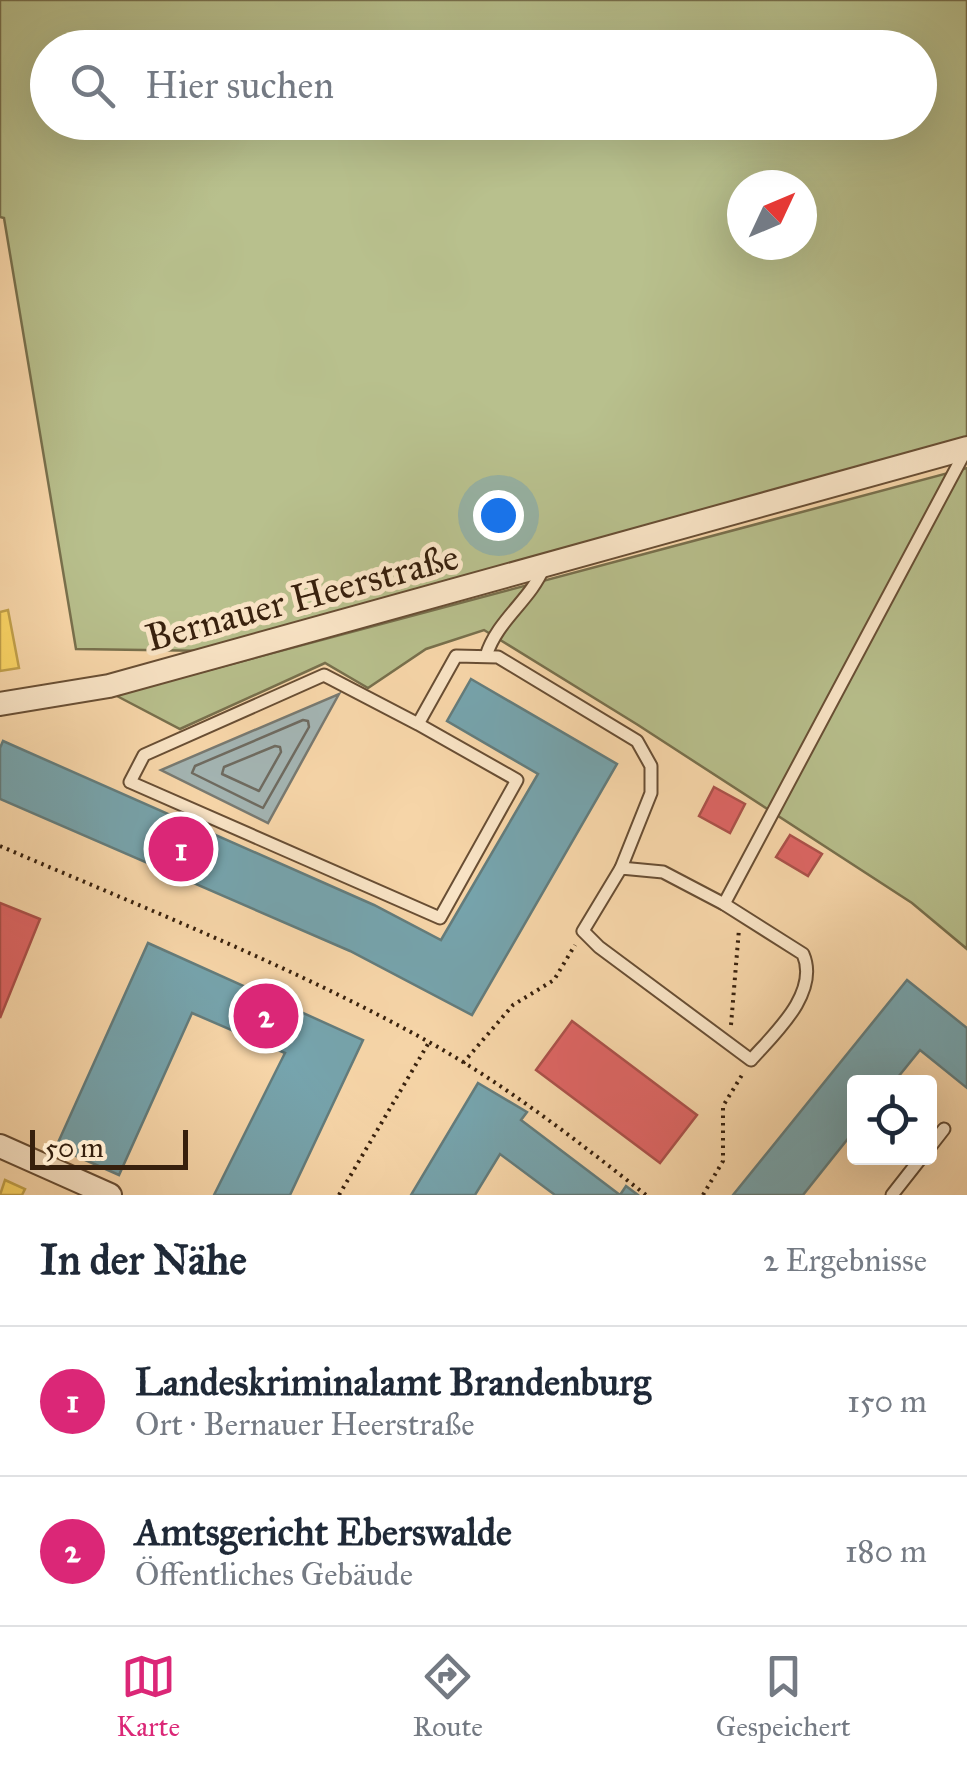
<!DOCTYPE html>
<html lang="de">
<head>
<meta charset="utf-8">
<style>
	body { margin:0; font-family:"IM FELL Great Primer",serif; background:#f2f2f3; color:#1f2937 }
	.controls { position:absolute; right:30px; bottom:30px; display:grid; overflow:hidden; border-radius:10px; box-shadow:0 10px 40px #0002 }
	.controls button { width:90px; height:90px; display:grid; place-items:center; padding:0; border:0; border-bottom:2px solid #e0e1e3; background:#fff; color:#1f2937; font:50px sans-serif }
	.compass { position:absolute; left:727px; top:170px; width:90px; height:90px; border-radius:50%; background:#fff; box-shadow:0 10px 40px #0002; rotate:46deg }
	.scale { position:absolute; left:30px; bottom:25px; width:158px; box-sizing:border-box; padding-left:10px; border:5px solid #37200d; border-top:0; font-size:28px; line-height:35px; white-space:nowrap; color:#37200d; -webkit-text-stroke:8px #fbe6c8; paint-order:stroke }
	.you { position:absolute; left:498px; top:515px; width:35px; height:35px; margin:-25px; border:8px solid #fff; border-radius:50%; background:#1a73e8; box-shadow:0 0 0 15px #1a73e833 }
	.badge { display:grid; place-items:center; width:65px; height:65px; border-radius:50%; background:#db2777; color:#fff; font-size:32px; font-weight:700 }
	.pin { position:absolute; translate:-50% -50%; border:5px solid #fff; box-shadow:0 2px 10px #0006 }
	.list { margin:0; padding:0; list-style:none }
	h2 { display:flex; justify-content:space-between; align-items:center; height:130px; margin:0; padding:0 40px; font-size:42px }
	h2 small { font-size:32px; font-weight:400; color:#747a83 }
	.list li { display:grid; grid-template-columns:65px 1fr auto; gap:30px; align-items:center; box-sizing:border-box; height:150px; padding:0 40px; border-top:2px solid #e0e1e3 }
	.list b { display:block; font-size:38px; white-space:nowrap }
	.list p { margin:0; font-size:32px; white-space:nowrap; color:#747a83 }
	.list em { font-size:32px; font-style:normal; color:#747a83 }
	.icon { flex:none; width:55px; height:55px; fill:none; stroke:currentColor; stroke-width:2; stroke-linecap:round; stroke-linejoin:round }
	.map { position:relative; flex:none; width:967px; height:1195px; overflow:hidden }
	.search { position:absolute; background:#fff; box-shadow:0 10px 40px #0002; left:30px; right:30px; top:30px; height:110px; display:flex; align-items:center; gap:25px; box-sizing:border-box; padding:0 35px; border-radius:55px; color:#747a83; font-size:38px }
	.sheet { height:430px; background:#fff }
	nav { display:flex; justify-content:space-around; align-items:center; box-sizing:border-box; height:140px; border-top:2px solid #e0e1e3; background:#fff; font-size:28px; color:#747a83 }
	nav a { display:grid; justify-items:center; gap:5px }
	nav .on { color:#db2777 }
	.map>svg:first-child { display:block }
	.green { fill:#b8c08d; stroke:#78704d; stroke-width:2.5; fill-rule:evenodd }
	.water { fill:#a4b6b5; stroke:#787a72; stroke-width:2.5 }
	.homes { fill:#ffd966; stroke:#c3a24b; stroke-width:2.5 }
	.shops { fill:#e06666; stroke:#ad514b; stroke-width:2.5 }
	.public { fill:#76a5af; stroke:#637d7e; stroke-width:2.5 }
	.lines { fill:none; stroke-linecap:round; stroke-linejoin:round }
	.shore { stroke:#6e6b61; stroke-width:2.5 }
	.lane-casing { stroke:#684e34; stroke-width:15 }
	.street-casing { stroke:#684e34; stroke-width:26 }
	.path { stroke:#37200d; stroke-width:4; stroke-dasharray:2.5 5; stroke-linecap:butt }
	.lane { stroke:#fbe6c8; stroke-width:11 }
	.street { stroke:#fbe6c8; stroke-width:22 }
	.labels { text-anchor:middle; dominant-baseline:central; stroke-width:10; stroke-linejoin:round; paint-order:stroke }
	.street-label { font-size:38px; fill:#37200d; stroke:#fbe6c8 }
</style>
</head>
<body>
<div class="map">
<svg width="967" height="1195" viewBox="0 0 967 1195">
	<rect width="100%" height="100%" fill="#f9d8ab"/>
	<filter id="stains"><feTurbulence type="fractalNoise" baseFrequency=".002" numOctaves="4"/><feColorMatrix values="0 0 0 0 .2 0 0 0 0 .09 0 0 0 0 .02 0 0 0 .5 -.17"/></filter>
	<radialGradient id="worn" r=".72"><stop offset=".6" stop-color="#630" stop-opacity="0"/><stop offset="1" stop-color="#630" stop-opacity=".3"/></radialGradient>
	<g class="green">
		<path d="M 0,0 L 967,0 L 967,439 L 212,651 L 76,649 L 4,218 L 0,217 ZM 48,48 L 920,48 L 920,122 L 48,122 ZM 742,185 L 802,185 L 802,245 L 742,245 Z"/>
		<polygon points="967,468 967,949 912,903 638,725 484,630 426,649 368,688 325,663 180,729 115,695"/>
	</g>
	<polygon class="water" points="339,694 268,823 161,770"/>
	<g class="homes">
		<polygon points="8,610 19,668 0,671 0,612"/>
		<polygon points="5,1180 25,1189 22,1195 0,1195"/>
	</g>
	<g class="shops">
		<polygon points="714,787 745,804 730,833 699,816"/>
		<polygon points="790,835 822,854 808,876 776,857"/>
		<polygon points="0,903 40,919 0,1018"/>
		<polygon points="572,1021 697,1115 660,1163 536,1070"/>
	</g>
	<g class="public">
		<polygon points="471,679 617,764 472,1015 350,951 0,799 0,748 3,741 374,905 441,940 538,774 447,721"/>
		<polygon points="148,943 363,1040 290,1195 214,1195 285,1053 192,1013 119,1175 56,1147"/>
		<polygon points="907,980 967,1028 967,1088 920,1050 894,1082 854,1082 854,1131 803,1195 733,1195"/>
		<polygon points="478,1083 527,1112 521,1120 620,1195 626,1186 638,1195 555,1195 500,1154 475,1195 411,1195"/>
	</g>
	<g class="lines">
		<g class="shore">
			<polygon points="303,720 308,721 309,727 263,808 192,773 195,766"/>
			<polygon points="275,746 280,747 281,752 259,791 222,774 224,767"/>
		</g>
		<defs>
			<g id="lane">
				<path d="M 486,656 C 497,620 530,601 544,567"/>
				<polyline points="418,724 324,675 144,755 130,782 440,918 517,780 418,724 456,656 498,657 637,741 651,766 651,793 621,868"/>
				<path d="M 621,868 L 663,872 L 724,904 L 803,954 C 820,993 774,1034 751,1060 L 599,947 L 583,931 Z"/>
				<polyline points="724,904 965,452"/>
				<polyline points="930,1147 944,1129"/>
				<polyline points="892,1195 921,1158"/>
			</g>
			<g id="street">
				<polyline points="0,704 109,686 967,448"/>
				<polyline points="0,1146 110,1195"/>
			</g>
		</defs>
		<use href="#lane" class="lane-casing"/>
		<use href="#street" class="street-casing"/>
		<g class="path">
			<path d="M 0,846 C 144,908 292,966 429,1042 C 506,1085 576,1140 646,1195"/>
			<polyline points="731,1025 739,929"/>
			<polyline points="463,1063 513,1005 554,980 575,945"/>
			<polyline points="339,1195 428,1044"/>
			<polyline points="703,1195 723,1161 723,1106 742,1075"/>
		</g>
		<use href="#lane" class="lane"/>
		<use href="#street" class="street"/>
	</g>
	<g class="labels">
		<g class="street-label">
			<text transform="translate(302 597) rotate(-15)">Bernauer Heerstraße</text>
		</g>
	</g>
	<rect width="100%" height="100%" filter="url(#stains)"/>
	<rect width="100%" height="100%" fill="url(#worn)"/>
</svg>
<div class="controls">
<button><svg class="icon" aria-label="locate" viewBox="0 0 24 24"><circle cx="12" cy="12" r="6"/><path d="M12 2v4M12 18v4M2 12h4M18 12h4"/></svg></button>
</div>
<svg class="compass" viewBox="-18 -18 36 36"><path d="M0-13l5 13h-10z" fill="#e53935"/><path d="M0 13l5-13h-10z" fill="#747a83"/></svg>
<div class="scale">50 m</div>
<div class="you"></div>
<div class="pin badge" style="left:181px;top:849px">1</div>
<div class="pin badge" style="left:266px;top:1016px">2</div>
<div class="search"><svg class="icon" aria-label="search" viewBox="0 0 24 24"><circle cx="10" cy="10" r="6"/><path d="M15 15l6 6"/></svg>Hier suchen</div>
</div>
<section class="sheet">
<h2>In der Nähe<small>2 Ergebnisse</small></h2>
<ul class="list">
<li><span class="badge">1</span><div><b>Landeskriminalamt Brandenburg</b><p>Ort · Bernauer Heerstraße</p></div><em>150 m</em></li>
<li><span class="badge">2</span><div><b>Amtsgericht Eberswalde</b><p>Öffentliches Gebäude</p></div><em>180 m</em></li>
</ul>
</section>
<nav>
<a class="on"><svg class="icon" aria-label="map" viewBox="0 0 24 24"><path d="M3 6l6-2 6 2 6-2v14l-6 2-6-2-6 2zM9 4v14M15 6v14"/></svg>Karte</a>
<a><svg class="icon" aria-label="directions" viewBox="0 0 24 24"><path d="M12 3l9 9-9 9-9-9zM9 14v-3h6M13 9l2 2-2 2"/></svg>Route</a>
<a><svg class="icon" aria-label="saved" viewBox="0 0 24 24"><path d="M7 4h10v16l-5-4-5 4z"/></svg>Gespeichert</a>
</nav>
</body>
</html>
